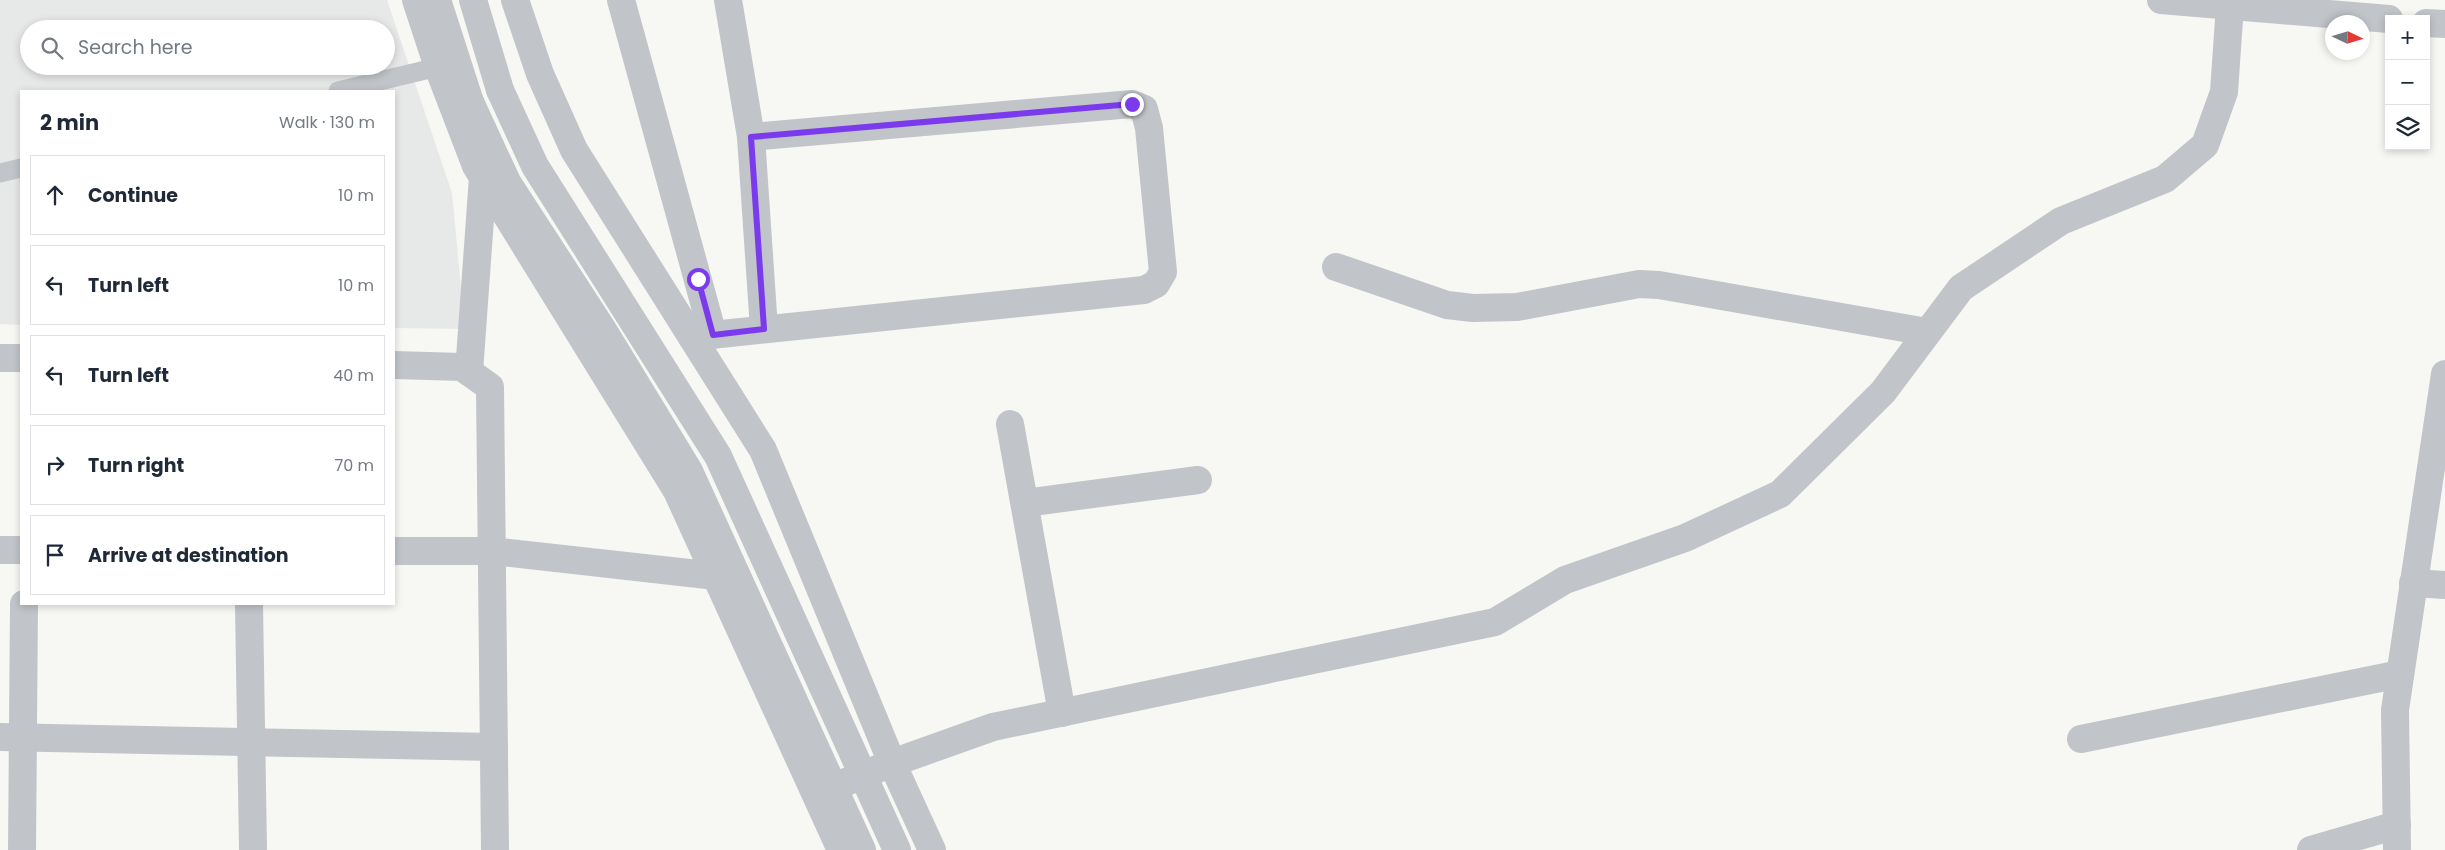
<!DOCTYPE html>
<html lang="en">
<head>
<meta charset="utf-8">
<style>
	body { margin:0; font-family:Poppins,sans-serif; background:#f2f2f3; color:#1f2937 }
	.controls { position:absolute; right:15px; top:15px; display:grid; overflow:hidden; border-radius:0px; box-shadow:0 2px 8px #0003 }
	.controls button { width:45px; height:45px; display:grid; place-items:center; padding:0; border:0; border-bottom:1px solid #e0e1e3; background:#fff; color:#1f2937; font:25px sans-serif }
	.compass { position:absolute; left:2325px; top:15px; width:45px; height:45px; border-radius:50%; background:#fff; box-shadow:0 2px 8px #0003; rotate:94deg }
	.stop { position:absolute; width:15px; height:15px; margin:-11px; border:4px solid #7c3aed; border-radius:50%; background:#fff }
	.stop.end { background:#7c3aed; border-color:#fff; box-shadow:0 1px 5px #0008 }
	.list { margin:0; padding:0; list-style:none }
	h2 { display:flex; justify-content:space-between; align-items:center; height:65px; margin:0; padding:0 20px; font-size:21px }
	h2 small { font-size:16px; font-weight:400; color:#747a83 }
	.list li { display:grid; grid-template-columns:32px 1fr auto; gap:15px; align-items:center; box-sizing:border-box; height:80px; margin:0 10px 10px; padding:0 10px; border:1px solid #e0e1e3; border-radius:0px }
	.list b { display:block; font-size:19px; white-space:nowrap }
	.list em { font-size:16px; font-style:normal; color:#747a83 }
	.icon { flex:none; width:28px; height:28px; fill:none; stroke:currentColor; stroke-width:2; stroke-linecap:round; stroke-linejoin:round }
	.map { position:relative; flex:none; width:2445px; height:850px; overflow:hidden }
	.search { position:absolute; background:#fff; box-shadow:0 2px 8px #0003; left:20px; top:20px; width:375px; height:55px; display:flex; align-items:center; gap:12px; box-sizing:border-box; padding:0 18px; border-radius:28px; color:#747a83; font-size:19px }
	.panel { position:absolute; background:#fff; box-shadow:0 2px 8px #0003; left:20px; top:90px; width:375px; height:515px; border-radius:0px }
	.map>svg:first-child { display:block }
	.built { fill:#e7e9e8; fill-rule:evenodd }
	.lines { fill:none; stroke-linecap:round; stroke-linejoin:round }
	.service { stroke:#c1c4c8; stroke-width:19 }
	.minor { stroke:#c1c4c8; stroke-width:28 }
	.tertiary { stroke:#c1c4c8; stroke-width:28 }
	.tertiary-bridge { stroke:#c1c4c8; stroke-width:28 }
	.route { stroke:#7c3aed; stroke-width:6 }
</style>
</head>
<body>
<div class="map">
<svg width="2445" height="850" viewBox="0 0 2445 850">
	<rect width="100%" height="100%" fill="#f7f7f4"/>
	<path class="built" d="M 0,0 L 387,0 L 452,193 L 465,329 L 394,328 L 394,91 L 21,91 L 21,325 L 0,324 ZM 29,29 L 386,29 L 386,66 L 29,66 Z"/>
	<g class="lines">
		<g class="service">
			<polyline points="338,91 438,67"/>
			<polyline points="0,173 21,168"/>
		</g>
		<g class="minor">
			<polyline points="416,0 438,67 476,166 677,491 841,850"/>
			<polyline points="515,0 540,74 574,150 763,450 892,763 932,850"/>
			<polyline points="621,0 713,335"/>
			<polyline points="728,0 751,137 764,329"/>
			<polyline points="2161,0 2389,19"/>
			<polyline points="2426,23 2445,24"/>
			<polyline points="1336,267 1447,305 1473,308 1517,307 1639,284 1659,285 1927,332"/>
			<polyline points="692,337 1144,290 1156,284 1163,272 1149,128 1144,109 1132,104 751,137"/>
			<polyline points="0,358 21,358"/>
			<polyline points="394,365 462,367 490,387 495,850"/>
			<polyline points="469,372 483,177"/>
			<polyline points="1010,424 1062,713"/>
			<polyline points="1025,503 1198,480"/>
			<polyline points="0,550 21,550"/>
			<polyline points="394,551 492,551 716,576"/>
			<polyline points="2413,583 2445,585"/>
			<polyline points="249,604 253,850"/>
			<polyline points="0,737 494,747"/>
			<polyline points="2081,739 2400,674"/>
			<polyline points="817,794 892,763 993,727 1495,622 1565,580 1685,538 1780,494 1883,392 1961,288 2061,221 2165,179 2205,145 2224,92 2230,5"/>
			<polyline points="22,850 24,604"/>
			<polyline points="2311,850 2397,825"/>
			<polyline points="2397,850 2395,710 2445,374"/>
		</g>
		<g class="tertiary">
			<polyline points="437,0 470,102"/>
			<polyline points="473,0 500,90"/>
		</g>
		<g class="tertiary-bridge">
			<polyline points="500,90 535,166 718,456 897,850"/>
			<polyline points="470,102 507,182 603,330 689,471 862,850"/>
		</g>
	</g>
	<g class="lines">
		<polyline class="route" points="698,279 713,335 764,329 751,137 1132,104"/>
	</g>
</svg>
<div class="controls">
<button>+</button>
<button>−</button>
<button><svg class="icon" aria-label="layers" viewBox="0 0 24 24"><path d="M12 4l9 5-9 5-9-5zM3 14l9 5 9-5"/></svg></button>
</div>
<svg class="compass" viewBox="-18 -18 36 36"><path d="M0-13l5 13h-10z" fill="#e53935"/><path d="M0 13l5-13h-10z" fill="#747a83"/></svg>
<div class="stop" style="left:698px;top:279px"></div>
<div class="stop end" style="left:1132px;top:104px"></div>
<div class="search"><svg class="icon" aria-label="search" viewBox="0 0 24 24"><circle cx="10" cy="10" r="6"/><path d="M15 15l6 6"/></svg>Search here</div>
<section class="panel">
<h2>2 min<small>Walk · 130 m</small></h2>
<ul class="list">
<li><svg class="icon" aria-label="ahead" viewBox="0 0 24 24"><path d="M12 20V5M6 11l6-6 6 6"/></svg><div><b>Continue</b></div><em>10 m</em></li>
<li><svg class="icon" aria-label="left" viewBox="0 0 24 24"><path d="M17 20v-9H6M10 6l-5 5 5 5"/></svg><div><b>Turn left</b></div><em>10 m</em></li>
<li><svg class="icon" aria-label="left" viewBox="0 0 24 24"><path d="M17 20v-9H6M10 6l-5 5 5 5"/></svg><div><b>Turn left</b></div><em>40 m</em></li>
<li><svg class="icon" aria-label="right" viewBox="0 0 24 24"><path d="M7 20v-9h11M14 6l5 5-5 5"/></svg><div><b>Turn right</b></div><em>70 m</em></li>
<li><svg class="icon" aria-label="arrive" viewBox="0 0 24 24"><path d="M6 21V4h12l-3 4 3 4H6"/></svg><div><b>Arrive at destination</b></div></li>
</ul>
</section>
</div>
</body>
</html>
